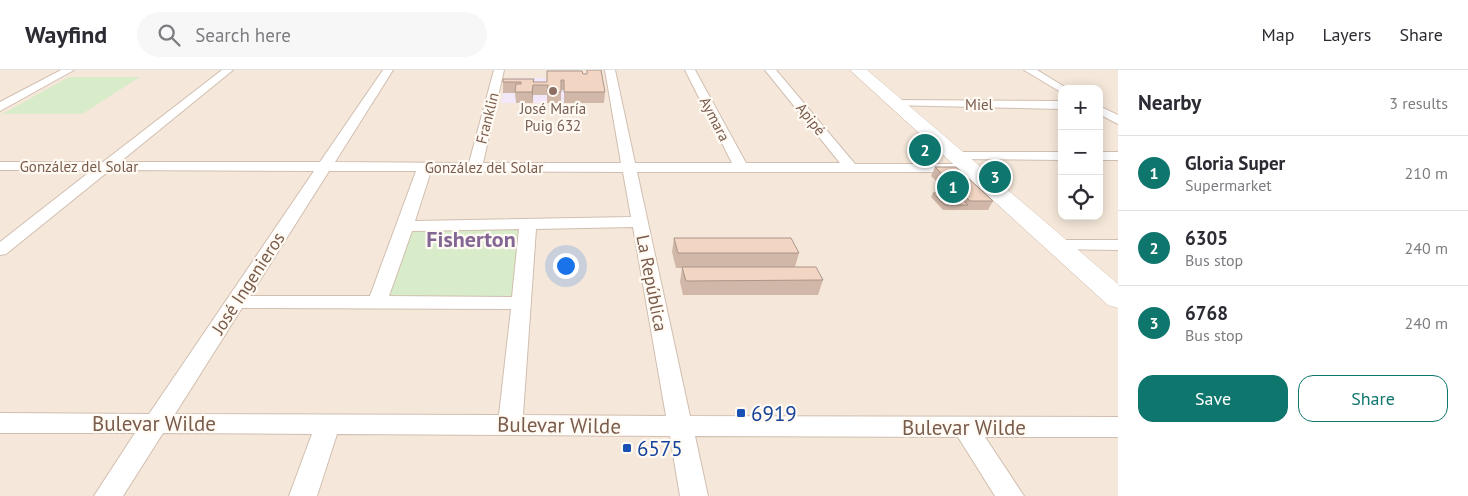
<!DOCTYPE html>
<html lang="en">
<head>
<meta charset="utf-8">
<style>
	body { margin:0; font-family:"PT Sans",sans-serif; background:#f7f7f7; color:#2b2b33 }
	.controls { position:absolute; right:15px; top:15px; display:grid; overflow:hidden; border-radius:10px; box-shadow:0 2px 12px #0003 }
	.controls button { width:45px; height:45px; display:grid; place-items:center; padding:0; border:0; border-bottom:1px solid #e1e1e2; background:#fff; color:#2b2b33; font:25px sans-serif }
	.you { position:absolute; left:565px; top:195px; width:18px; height:18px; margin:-12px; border:4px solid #fff; border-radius:50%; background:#1a73e8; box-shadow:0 0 0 8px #1a73e833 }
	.badge { display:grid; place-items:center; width:32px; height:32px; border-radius:50%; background:#0f766e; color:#fff; font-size:16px; font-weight:700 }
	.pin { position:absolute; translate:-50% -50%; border:2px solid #fff; box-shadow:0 1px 5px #0006 }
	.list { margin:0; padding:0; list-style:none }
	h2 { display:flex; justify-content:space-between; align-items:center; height:65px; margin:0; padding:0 20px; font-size:21px }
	h2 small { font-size:16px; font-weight:400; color:#7c7c81 }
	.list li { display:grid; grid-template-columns:32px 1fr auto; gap:15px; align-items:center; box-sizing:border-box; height:75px; padding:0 20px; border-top:1px solid #e1e1e2 }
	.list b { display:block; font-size:19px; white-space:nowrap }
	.list p { margin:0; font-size:16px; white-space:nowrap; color:#7c7c81 }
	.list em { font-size:16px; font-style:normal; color:#7c7c81 }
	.actions { display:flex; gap:10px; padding:15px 20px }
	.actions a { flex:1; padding:11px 0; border:1px solid #0f766e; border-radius:15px; text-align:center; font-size:18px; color:#0f766e }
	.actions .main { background:#0f766e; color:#fff }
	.icon { flex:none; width:28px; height:28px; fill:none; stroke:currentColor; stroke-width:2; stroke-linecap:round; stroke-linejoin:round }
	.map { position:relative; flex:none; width:1118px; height:426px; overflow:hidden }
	header { display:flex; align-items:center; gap:30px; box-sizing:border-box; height:70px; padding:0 25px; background:#fff; border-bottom:1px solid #e1e1e2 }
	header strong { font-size:24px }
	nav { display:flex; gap:28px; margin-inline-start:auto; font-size:18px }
	.search { width:350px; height:45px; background:#f7f7f7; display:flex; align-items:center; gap:12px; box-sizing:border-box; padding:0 18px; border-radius:28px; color:#7c7c81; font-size:19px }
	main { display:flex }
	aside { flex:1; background:#fff }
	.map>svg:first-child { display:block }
	.residential { fill:#f5e8da; fill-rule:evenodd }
	.education { fill:#f3e8fa }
	.green { fill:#d8ecc9 }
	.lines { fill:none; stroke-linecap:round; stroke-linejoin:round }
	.street-casing { stroke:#d1beb0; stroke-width:2 }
	.secondary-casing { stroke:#d6c0b0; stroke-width:1 }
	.street { fill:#fff; fill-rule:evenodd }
	.secondary { fill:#fff; fill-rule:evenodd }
	.wall { fill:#d1b7a8 }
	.shaded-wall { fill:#aa9588 }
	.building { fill:#f3d5c3; stroke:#aa9588 }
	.education-dot { fill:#8d6e63; stroke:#fffaf3; stroke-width:2 }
	.transit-dot { fill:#1a4fb4; stroke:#fffaf3; stroke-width:2 }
	.labels { text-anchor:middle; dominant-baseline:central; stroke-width:4.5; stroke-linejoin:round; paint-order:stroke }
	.far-street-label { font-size:15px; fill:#7a5c4d; stroke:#fffaf3 }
	.far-education-label { font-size:15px; fill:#785e54; stroke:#fffaf3 }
	.street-label { font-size:18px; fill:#7a5c4d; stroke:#fffaf3 }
	.near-transit-label { font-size:21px; fill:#164399; stroke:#fffaf3; text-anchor:start }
	.near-street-label { font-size:21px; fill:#7a5c4d; stroke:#fffaf3 }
	.district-label { font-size:22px; font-weight:bold; fill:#846695; stroke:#fffaf3 }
</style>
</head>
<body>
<header>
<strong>Wayfind</strong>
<div class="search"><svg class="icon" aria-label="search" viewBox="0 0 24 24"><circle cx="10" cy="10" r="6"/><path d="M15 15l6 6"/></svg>Search here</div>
<nav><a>Map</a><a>Layers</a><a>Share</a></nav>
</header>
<main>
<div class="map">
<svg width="1118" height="426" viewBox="0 0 1118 426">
	<rect width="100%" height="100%" fill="#fdf6ec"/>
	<path class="residential" d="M 0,0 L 1118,0 L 1118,426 L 0,426 ZM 1062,19 L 1099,19 L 1099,146 L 1062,146 Z"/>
	<polygon class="education" points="506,8 601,8 604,33 501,33"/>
	<g class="green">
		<polygon points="69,7 140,7 82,44 2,44"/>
		<polygon points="411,159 517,159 522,162 515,227 386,228"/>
	</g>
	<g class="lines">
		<defs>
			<g id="street">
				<polygon points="61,0 74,0 0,41 0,32"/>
				<path d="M 222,0 L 233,0 L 120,92 L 320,92 L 383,0 L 393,0 L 335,92 L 469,93 L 494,0 L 504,0 L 483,93 L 621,93 L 605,0 L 615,0 L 635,93 L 732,93 L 685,0 L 695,0 L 746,93 L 840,93 L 765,0 L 776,0 L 855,94 L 969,94 L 974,95 L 976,98 L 974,101 L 969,102 L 637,102 L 690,346 L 1118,347 L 1118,367 L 985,367 L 1024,426 L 995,426 L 958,367 L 695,366 L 708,426 L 680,426 L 670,366 L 337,364 L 317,426 L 289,426 L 312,364 L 163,363 L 123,426 L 94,426 L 135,363 L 0,363 L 0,343 L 149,344 L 314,101 L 110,100 L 6,184 L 0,185 L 0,172 L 92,100 L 0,100 L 0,92 L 103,92 ZM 329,101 L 416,101 L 370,226 L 250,226 ZM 431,101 L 623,102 L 631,147 L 415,151 ZM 633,157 L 666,346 L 523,345 L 536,159 ZM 519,159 L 512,227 L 389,226 L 412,161 ZM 242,238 L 511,239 L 499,345 L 175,344 Z"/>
				<polygon points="1024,0 1037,0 1068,19 1062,19 1062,22 1059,21"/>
				<polygon points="895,30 1062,31 1062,39 891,35 889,33 891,31"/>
				<polygon points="1099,36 1118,45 1118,54 1099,44"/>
				<polygon points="955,82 1062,82 1062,90 950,89 948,86"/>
				<rect x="1099" y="82" width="19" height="8"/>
				<polygon points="1057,170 1118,170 1118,180 1051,179 1048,175 1051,171"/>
			</g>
			<polygon id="secondary" points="850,0 867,0 1118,214 1118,238 1108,235"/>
		</defs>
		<use href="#street" class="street-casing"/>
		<use href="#secondary" class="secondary-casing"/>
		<use href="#street" class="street"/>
		<use href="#secondary" class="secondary"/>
	</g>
	<g class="wall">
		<polygon points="587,0 605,22 604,33 564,33 564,20 561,20 561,33 547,33 547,25 533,25 533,33 516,33 515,23 503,23 503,12 534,9 534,12 547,12 583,4 587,4"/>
		<polygon points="935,97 993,131 988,140 943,140 931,127 933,123 949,123 931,106"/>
		<polygon points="674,168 799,183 795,197 823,210 818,225 683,225 680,212 682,198 676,198 672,182"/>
	</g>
	<polygon class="shaded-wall" points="533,15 533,33 532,22"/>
	<g class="building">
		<polygon points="587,0 601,0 605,22 564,22 564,10 561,10 561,22 547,22 548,15 533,15 532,22 515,22 516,14 521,14 521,12 503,12 503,9 534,9 533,12 547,12 547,1 582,1 583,4 587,4"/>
		<polygon points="935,97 956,97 993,131 970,131"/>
		<polygon points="933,123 956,123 968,135 945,135"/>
		<polygon points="674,168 791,168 799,183 678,183"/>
		<polygon points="682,197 816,197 823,210 686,211"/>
	</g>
	<circle class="education-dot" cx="553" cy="21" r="5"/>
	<g class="transit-dot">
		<rect x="736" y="338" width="10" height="10" rx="2.5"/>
		<rect x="622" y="373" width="10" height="10" rx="2.5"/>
	</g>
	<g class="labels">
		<g class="far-street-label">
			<text x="979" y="34">Miel</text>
			<text transform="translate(487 48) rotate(-76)">Franklin</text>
			<text transform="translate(715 49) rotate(63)">Aymara</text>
			<text transform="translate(811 49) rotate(51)">Apipé</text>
			<text x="79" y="96">González del Solar</text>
			<text x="484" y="97">González del Solar</text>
		</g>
		<g class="far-education-label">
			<text x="553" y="38">José María<tspan x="553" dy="17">Puig 632</tspan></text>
		</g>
		<g class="street-label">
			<text transform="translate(248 213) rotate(-57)">José Ingenieros</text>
			<text transform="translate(652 213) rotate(79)">La República</text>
		</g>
		<g class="near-transit-label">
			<text x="751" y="343">6919</text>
			<text x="637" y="378">6575</text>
		</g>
		<g class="near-street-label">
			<text x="154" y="353">Bulevar Wilde</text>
			<text transform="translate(559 355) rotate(1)">Bulevar Wilde</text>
			<text x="964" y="357">Bulevar Wilde</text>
		</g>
		<g class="district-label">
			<text x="471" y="169">Fisherton</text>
		</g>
	</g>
</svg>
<div class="controls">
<button>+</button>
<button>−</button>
<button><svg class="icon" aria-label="locate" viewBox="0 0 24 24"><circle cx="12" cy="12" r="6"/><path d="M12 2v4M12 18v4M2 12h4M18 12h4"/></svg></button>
</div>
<div class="you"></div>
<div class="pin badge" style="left:953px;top:117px">1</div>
<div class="pin badge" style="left:925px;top:80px">2</div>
<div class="pin badge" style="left:995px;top:107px">3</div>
</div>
<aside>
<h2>Nearby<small>3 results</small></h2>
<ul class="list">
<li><span class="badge">1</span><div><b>Gloria Super</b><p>Supermarket</p></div><em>210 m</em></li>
<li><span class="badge">2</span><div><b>6305</b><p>Bus stop</p></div><em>240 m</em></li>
<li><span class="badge">3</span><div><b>6768</b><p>Bus stop</p></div><em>240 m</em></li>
</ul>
<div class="actions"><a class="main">Save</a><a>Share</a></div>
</aside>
</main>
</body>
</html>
